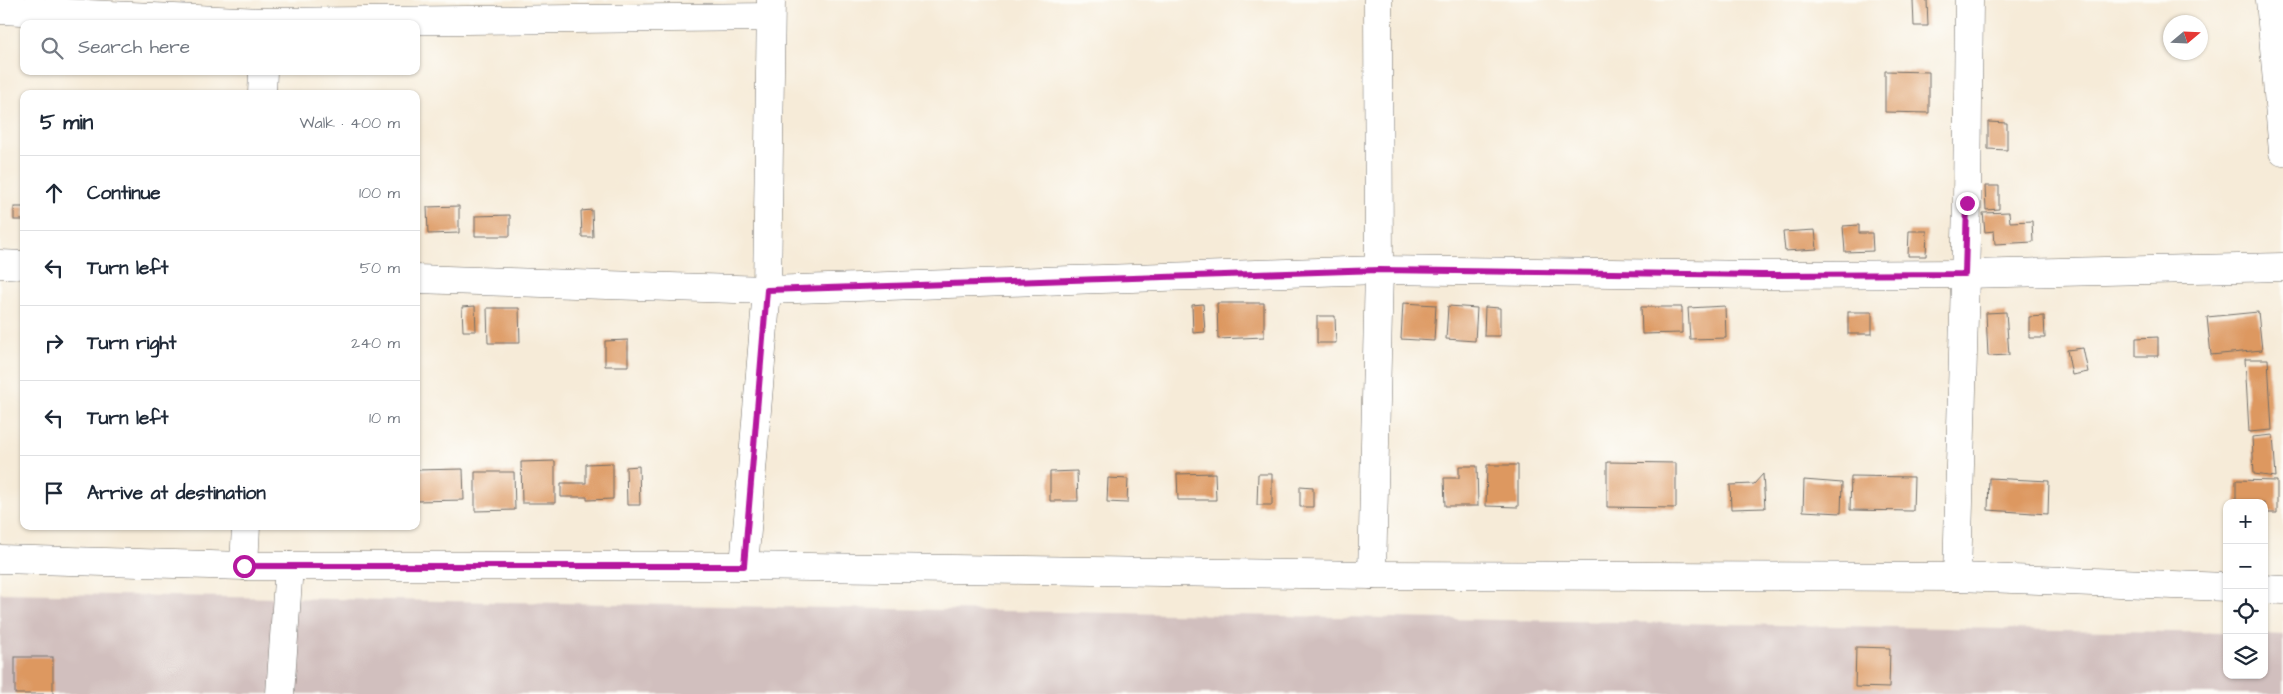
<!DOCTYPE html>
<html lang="en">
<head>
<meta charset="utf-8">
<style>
	body { margin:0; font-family:"Architects Daughter",sans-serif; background:#f2f2f3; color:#1f2937 }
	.controls { position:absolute; right:15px; bottom:15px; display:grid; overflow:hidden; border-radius:10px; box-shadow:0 1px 4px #0004 }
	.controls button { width:45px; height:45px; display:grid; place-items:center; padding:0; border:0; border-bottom:1px solid #e0e1e3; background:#fff; color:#1f2937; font:25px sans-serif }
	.compass { position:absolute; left:2163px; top:15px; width:45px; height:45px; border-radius:50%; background:#fff; box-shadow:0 1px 4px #0004; rotate:71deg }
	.stop { position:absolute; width:15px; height:15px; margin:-11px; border:4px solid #b5179e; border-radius:50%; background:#fff }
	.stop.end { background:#b5179e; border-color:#fff; box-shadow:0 1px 5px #0008 }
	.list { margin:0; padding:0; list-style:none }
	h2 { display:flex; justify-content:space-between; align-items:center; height:65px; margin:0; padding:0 20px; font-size:21px }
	h2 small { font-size:16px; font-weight:400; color:#747a83 }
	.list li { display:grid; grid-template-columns:32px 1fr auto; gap:15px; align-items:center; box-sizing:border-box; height:75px; padding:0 20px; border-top:1px solid #e0e1e3 }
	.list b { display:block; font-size:19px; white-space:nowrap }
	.list em { font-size:16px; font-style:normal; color:#747a83 }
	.icon { flex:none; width:28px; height:28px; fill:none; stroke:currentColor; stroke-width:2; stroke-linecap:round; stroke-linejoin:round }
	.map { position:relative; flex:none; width:2283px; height:694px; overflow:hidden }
	.search { position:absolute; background:#fff; box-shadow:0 1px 4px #0004; left:20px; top:20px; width:400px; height:55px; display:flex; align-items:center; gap:12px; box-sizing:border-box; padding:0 18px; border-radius:10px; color:#747a83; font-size:19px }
	.panel { position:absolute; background:#fff; box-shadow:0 1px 4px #0004; left:20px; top:90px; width:400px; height:440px; border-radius:10px }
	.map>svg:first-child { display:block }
	.industrial { fill:#d1bfbe }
	.building { fill:#dd9860 }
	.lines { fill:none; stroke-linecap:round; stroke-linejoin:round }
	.minor-casing { stroke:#726e68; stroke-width:29 }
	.minor { stroke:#fff; stroke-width:28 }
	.route { stroke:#b5179e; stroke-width:6 }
</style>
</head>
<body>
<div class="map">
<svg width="2283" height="694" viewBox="0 0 2283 694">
	<rect width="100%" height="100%" fill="#fdfcf7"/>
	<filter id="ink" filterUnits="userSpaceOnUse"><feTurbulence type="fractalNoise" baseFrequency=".02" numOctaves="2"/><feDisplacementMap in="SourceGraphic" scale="10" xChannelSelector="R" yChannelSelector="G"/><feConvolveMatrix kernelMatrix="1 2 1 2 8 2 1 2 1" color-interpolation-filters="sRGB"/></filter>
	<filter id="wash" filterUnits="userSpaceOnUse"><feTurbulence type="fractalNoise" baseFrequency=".0096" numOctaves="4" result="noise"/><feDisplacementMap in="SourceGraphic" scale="20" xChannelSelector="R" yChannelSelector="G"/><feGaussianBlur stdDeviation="1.12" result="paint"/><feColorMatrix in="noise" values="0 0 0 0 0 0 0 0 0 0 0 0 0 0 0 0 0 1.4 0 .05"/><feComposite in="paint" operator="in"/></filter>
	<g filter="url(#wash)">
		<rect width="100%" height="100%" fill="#f6ebd8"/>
		<polygon class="industrial" points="0,593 2227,633 2227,675 2264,675 2264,634 2283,635 2283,694 0,694"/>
		<g id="blocks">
			<g class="building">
				<polygon points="1913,0 1927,0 1928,26 1914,26"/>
				<polygon points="1885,71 1929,72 1929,113 1885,112"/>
				<polygon points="1988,122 2007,123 2007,150 1988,149"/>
				<polygon points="1985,186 1999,186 1999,209 1986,210"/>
				<polygon points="459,206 459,233 428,234 427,207"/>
				<rect x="14" y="207" width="10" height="13"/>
				<polygon points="592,210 593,237 582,237 581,211"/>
				<polygon points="2009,212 2010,222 2032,221 2033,242 1995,244 1994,231 1985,232 1983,213"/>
				<polygon points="510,215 510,236 475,236 475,216"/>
				<polygon points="1859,225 1859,233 1872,233 1873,251 1845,252 1843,226"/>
				<polygon points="1815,230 1817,249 1785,251 1783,232"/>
				<polygon points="1909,231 1927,231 1926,256 1908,256"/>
				<polygon points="1217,303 1264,303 1264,337 1218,339"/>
				<polygon points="1403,303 1436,305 1434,341 1401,339"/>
				<polygon points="1203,304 1205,332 1193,333 1192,305"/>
				<polygon points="475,306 476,331 463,331 462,307"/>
				<polygon points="1448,306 1477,308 1475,341 1446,339"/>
				<polygon points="1725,306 1726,338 1690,339 1688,308"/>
				<polygon points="1485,307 1500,308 1500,336 1484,336"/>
				<polygon points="1641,307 1682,307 1682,333 1642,334"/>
				<polygon points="487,308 519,308 520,343 488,343"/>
				<rect x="1848" y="312" width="24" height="22"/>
				<polygon points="2006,312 2009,355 1988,356 1986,313"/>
				<polygon points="2258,312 2262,350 2211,355 2207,317"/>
				<polygon points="1317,316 1335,316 1336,343 1317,343"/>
				<polygon points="2044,316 2045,338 2029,338 2029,317"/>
				<polygon points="2158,337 2158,356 2136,356 2136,338"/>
				<polygon points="628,340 628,366 605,366 605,341"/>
				<polygon points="2083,348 2088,372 2072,375 2067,350"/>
				<polygon points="2245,359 2268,359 2272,430 2249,432"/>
				<polygon points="2273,435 2276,477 2254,474 2252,437"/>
				<polygon points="555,461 555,503 522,503 521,462"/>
				<polygon points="1607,462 1676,463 1676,508 1607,507"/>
				<polygon points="613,463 613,499 587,500 587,497 561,497 561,483 586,483 586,464"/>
				<polygon points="1487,465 1518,465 1518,507 1486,506"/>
				<polygon points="639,466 640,505 627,505 626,467"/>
				<polygon points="1459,466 1477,466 1478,506 1445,506 1444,478 1459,478"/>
				<polygon points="463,469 464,500 416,501 416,470"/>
				<polygon points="1077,471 1078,501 1050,501 1050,472"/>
				<polygon points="475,472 514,472 515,510 475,511"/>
				<polygon points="1215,473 1216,500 1178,500 1177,474"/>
				<polygon points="1258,474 1272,474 1272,505 1257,505"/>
				<polygon points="1763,474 1765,508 1731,509 1730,485 1754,484"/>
				<polygon points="1851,476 1914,477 1913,511 1850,510"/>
				<polygon points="1108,478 1128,479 1127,503 1107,502"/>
				<polygon points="1989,478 2049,481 2048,514 1988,510"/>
				<polygon points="1804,480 1842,483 1841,513 1803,511"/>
				<polygon points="2236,480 2277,481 2277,513 2264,513 2264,503 2236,503"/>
				<polygon points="1300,486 1313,487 1313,507 1300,507"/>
				<polygon points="1856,647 1890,648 1889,688 1855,687"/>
				<rect x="15" y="657" width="38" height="37"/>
			</g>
		</g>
	</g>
	<g filter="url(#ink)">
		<use href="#blocks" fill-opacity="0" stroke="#726e68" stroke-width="1"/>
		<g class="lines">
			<defs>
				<g id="minor">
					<polyline points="2270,0 2283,152"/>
					<polyline points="0,10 264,22 770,17"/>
					<polyline points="262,94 263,71"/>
					<polyline points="0,264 24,265"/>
					<polyline points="416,279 767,290 1379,270 1762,275 1965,274 2283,267"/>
					<polyline points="0,559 244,566 744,566 1372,575 1957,577 2227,587"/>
					<polyline points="244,566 246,526"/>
					<polyline points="744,566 767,290 771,0"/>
					<polyline points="1372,575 1379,270 1378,0"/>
					<polyline points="1957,577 1967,203 1969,0"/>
					<polyline points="2264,589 2283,590"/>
					<polyline points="280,694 289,566"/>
				</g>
			</defs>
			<use href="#minor" class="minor-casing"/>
			<use href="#minor" class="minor"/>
		</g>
	</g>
	<g class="lines" filter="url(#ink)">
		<polyline class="route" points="244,566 744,566 767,290 1379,270 1762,275 1965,274 1967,203"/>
	</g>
</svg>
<div class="controls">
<button>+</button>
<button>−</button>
<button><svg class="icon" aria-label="locate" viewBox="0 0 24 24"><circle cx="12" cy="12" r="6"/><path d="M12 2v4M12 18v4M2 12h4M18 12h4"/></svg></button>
<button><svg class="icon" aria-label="layers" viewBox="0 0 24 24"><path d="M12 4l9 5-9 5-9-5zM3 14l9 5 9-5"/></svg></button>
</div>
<svg class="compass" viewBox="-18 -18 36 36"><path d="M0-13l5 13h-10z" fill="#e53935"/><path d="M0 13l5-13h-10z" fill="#747a83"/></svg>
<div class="stop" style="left:244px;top:566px"></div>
<div class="stop end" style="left:1967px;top:203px"></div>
<div class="search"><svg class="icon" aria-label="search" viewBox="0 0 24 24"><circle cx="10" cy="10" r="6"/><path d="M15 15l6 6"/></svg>Search here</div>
<section class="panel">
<h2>5 min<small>Walk · 400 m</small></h2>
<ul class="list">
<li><svg class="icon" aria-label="ahead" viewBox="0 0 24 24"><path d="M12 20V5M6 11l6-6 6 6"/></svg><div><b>Continue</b></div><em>100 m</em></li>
<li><svg class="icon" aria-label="left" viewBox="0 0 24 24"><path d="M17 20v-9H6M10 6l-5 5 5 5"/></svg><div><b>Turn left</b></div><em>50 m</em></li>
<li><svg class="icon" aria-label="right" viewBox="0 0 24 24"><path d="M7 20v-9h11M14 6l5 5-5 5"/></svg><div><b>Turn right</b></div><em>240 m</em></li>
<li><svg class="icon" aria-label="left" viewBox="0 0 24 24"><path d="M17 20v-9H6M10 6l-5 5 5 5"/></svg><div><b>Turn left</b></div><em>10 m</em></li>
<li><svg class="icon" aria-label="arrive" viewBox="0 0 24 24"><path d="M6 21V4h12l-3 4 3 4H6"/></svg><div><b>Arrive at destination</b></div></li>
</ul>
</section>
</div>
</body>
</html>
